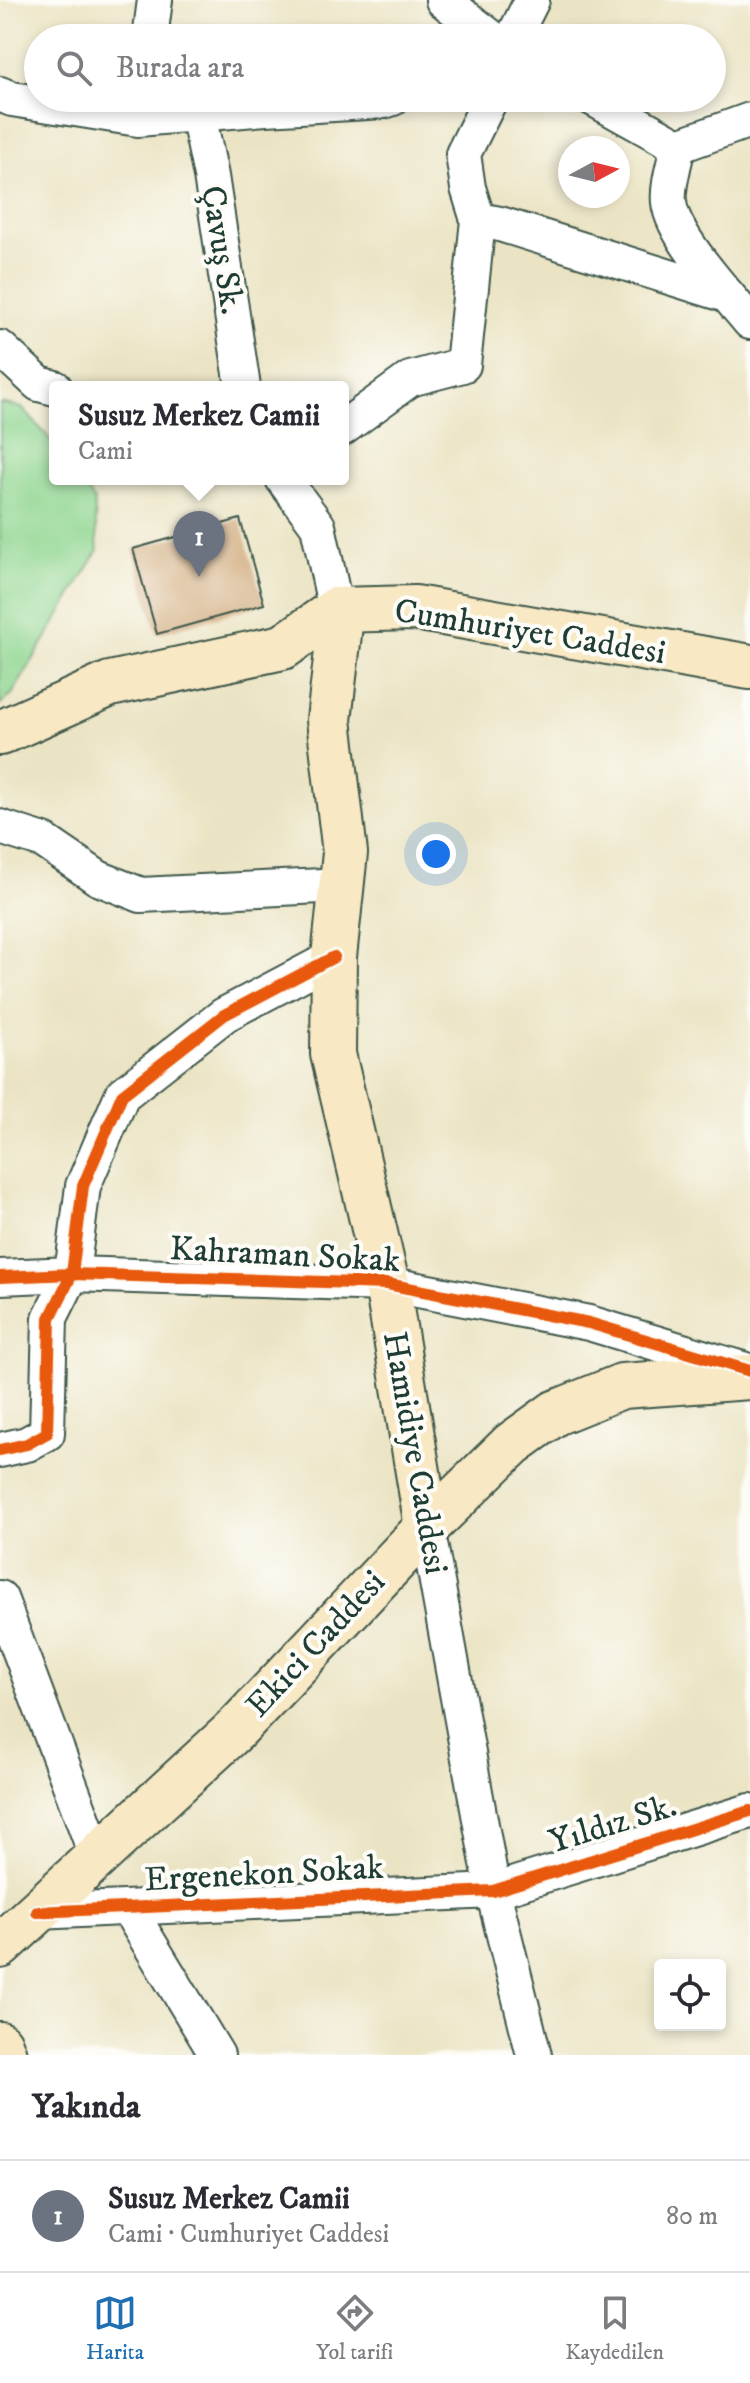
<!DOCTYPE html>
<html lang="tr">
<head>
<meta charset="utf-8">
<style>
	body { margin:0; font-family:"IM FELL DW Pica",serif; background:#f7f7f7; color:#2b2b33 }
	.controls { position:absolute; right:24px; bottom:24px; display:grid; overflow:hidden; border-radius:8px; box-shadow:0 4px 12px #0003 }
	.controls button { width:72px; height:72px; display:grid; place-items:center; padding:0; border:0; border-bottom:2px solid #e1e1e2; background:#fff; color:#2b2b33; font:40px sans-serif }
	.compass { position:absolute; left:558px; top:136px; width:72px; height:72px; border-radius:50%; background:#fff; box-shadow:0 4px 12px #0003; rotate:83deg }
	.you { position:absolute; left:436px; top:854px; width:28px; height:28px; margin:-20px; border:6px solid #fff; border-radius:50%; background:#1a73e8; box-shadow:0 0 0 12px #1a73e833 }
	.badge { display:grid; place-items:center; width:52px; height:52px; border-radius:50%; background:#1f6fb2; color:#fff; font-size:26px; font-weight:700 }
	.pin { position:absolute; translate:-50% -66px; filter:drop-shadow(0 2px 4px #0008) }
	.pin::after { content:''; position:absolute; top:42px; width:28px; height:24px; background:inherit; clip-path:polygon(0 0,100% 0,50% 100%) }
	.popup { position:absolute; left:49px; top:381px; width:300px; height:104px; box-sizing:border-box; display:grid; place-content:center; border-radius:8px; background:#fff; filter:drop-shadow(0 2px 6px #0005); font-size:26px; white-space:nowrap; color:#7c7c81 }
	.popup b { font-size:30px; color:#2b2b33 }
	.popup::after { content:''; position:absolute; left:50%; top:100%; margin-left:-16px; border:16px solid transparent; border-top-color:#fff }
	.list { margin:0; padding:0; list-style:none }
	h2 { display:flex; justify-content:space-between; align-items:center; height:104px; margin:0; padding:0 32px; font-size:34px }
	h2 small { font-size:26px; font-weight:400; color:#7c7c81 }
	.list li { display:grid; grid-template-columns:52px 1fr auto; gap:24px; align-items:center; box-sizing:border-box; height:112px; padding:0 32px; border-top:2px solid #e1e1e2 }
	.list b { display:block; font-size:30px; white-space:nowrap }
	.list p { margin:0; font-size:26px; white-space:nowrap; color:#7c7c81 }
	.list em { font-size:26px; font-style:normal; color:#7c7c81 }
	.icon { flex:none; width:44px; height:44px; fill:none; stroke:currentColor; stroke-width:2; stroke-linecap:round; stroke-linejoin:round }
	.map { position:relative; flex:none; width:750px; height:2055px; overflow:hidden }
	.search { position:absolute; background:#fff; box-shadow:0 4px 12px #0003; left:24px; right:24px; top:24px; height:88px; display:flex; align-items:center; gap:20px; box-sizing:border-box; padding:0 28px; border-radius:44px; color:#7c7c81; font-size:30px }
	.sheet { height:216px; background:#fff }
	nav { display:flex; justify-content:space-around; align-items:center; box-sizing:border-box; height:112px; border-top:2px solid #e1e1e2; background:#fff; font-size:22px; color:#7c7c81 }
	nav a { display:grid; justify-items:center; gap:4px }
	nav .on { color:#1f6fb2 }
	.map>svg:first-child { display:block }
	.green { fill:#8ed58f; stroke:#568962; stroke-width:2 }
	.building { fill:#d0a97a }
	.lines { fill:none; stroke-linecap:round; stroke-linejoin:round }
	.street-casing { stroke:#3e564a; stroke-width:38 }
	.secondary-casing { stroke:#3e564a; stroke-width:48 }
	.street { stroke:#fff; stroke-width:34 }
	.secondary { stroke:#f8e8c3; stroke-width:44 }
	.cycleway-casing { stroke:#fdfcf7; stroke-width:17 }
	.cycleway { stroke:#e8590c; stroke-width:12 }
	.labels { text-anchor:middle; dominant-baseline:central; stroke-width:8; stroke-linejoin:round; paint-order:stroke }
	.street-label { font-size:34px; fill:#1f3d34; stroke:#fdfcf7 }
</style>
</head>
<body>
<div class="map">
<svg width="750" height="2055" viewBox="0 0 750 2055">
	<rect width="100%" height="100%" fill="#fdfcf7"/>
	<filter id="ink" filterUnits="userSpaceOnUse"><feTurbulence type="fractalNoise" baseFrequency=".0125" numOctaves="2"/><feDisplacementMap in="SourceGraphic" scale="16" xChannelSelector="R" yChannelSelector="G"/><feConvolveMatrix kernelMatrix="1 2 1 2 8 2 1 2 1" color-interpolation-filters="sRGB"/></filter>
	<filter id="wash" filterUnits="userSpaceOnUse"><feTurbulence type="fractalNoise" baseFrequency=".006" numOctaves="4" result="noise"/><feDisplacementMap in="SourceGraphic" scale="32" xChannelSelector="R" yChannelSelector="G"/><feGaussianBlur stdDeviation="1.8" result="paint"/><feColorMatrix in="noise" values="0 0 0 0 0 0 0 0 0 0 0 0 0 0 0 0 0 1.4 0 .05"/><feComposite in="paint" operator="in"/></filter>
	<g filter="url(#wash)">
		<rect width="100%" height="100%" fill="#ebe4c4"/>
		<polygon class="green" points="0,403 22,408 55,445 55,479 80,479 94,500 98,551 13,693 0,705"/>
		<g id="blocks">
			<polygon class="building" points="240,519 264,604 157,634 133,549"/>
		</g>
	</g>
	<g filter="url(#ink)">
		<use href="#blocks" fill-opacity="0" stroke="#3e564a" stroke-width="2"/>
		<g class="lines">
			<defs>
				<g id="street">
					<polyline points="443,0 492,38"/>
					<polyline points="150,38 155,0"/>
					<polyline points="513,38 532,0"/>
					<polyline points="0,94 12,99 138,119 266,108 384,101 393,98"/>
					<path d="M 592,98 L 678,146 C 675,161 667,187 669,202 C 672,236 728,295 750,322"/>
					<polyline points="198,114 211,176 243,387"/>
					<polyline points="678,146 750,120"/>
					<polyline points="478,220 500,224 727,295"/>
					<polyline points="0,348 39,384 55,388"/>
					<polyline points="343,428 410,379 463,365 478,220 468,188 463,154 491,98"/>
					<polyline points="283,479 318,526 336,610"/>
					<polyline points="0,827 44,841 98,878 141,895 342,885"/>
					<polyline points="0,1277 72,1274 387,1284 589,1323 749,1371"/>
					<polyline points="0,1450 27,1444 47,1433 50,1318 72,1274 83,1186 122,1095 224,1015 334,957"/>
					<polyline points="427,1527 493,1891 534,2055"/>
					<polyline points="0,1598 97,1857"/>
					<polyline points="128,1908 217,2055"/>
					<polyline points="37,1912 493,1891 750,1811"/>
				</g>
				<g id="secondary">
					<polyline points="336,610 340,625 329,720 345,853 334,957 333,1054 387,1284 427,1527"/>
					<polyline points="0,733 110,684 283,647 336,610 415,608 750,667"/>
					<polyline points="0,1946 235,1730 427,1527 512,1444 555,1413 622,1386 750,1377"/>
					<polyline points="0,2044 4,2055"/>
				</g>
			</defs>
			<use href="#street" class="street-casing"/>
			<use href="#secondary" class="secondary-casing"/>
			<use href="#street" class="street"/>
			<use href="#secondary" class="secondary"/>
			<defs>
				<g id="cycleway">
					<polyline points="0,1277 72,1274 387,1284 589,1323 750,1371"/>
					<polyline points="0,1450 27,1444 47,1433 50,1318 72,1274 83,1186 122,1095 224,1015 334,957"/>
					<polyline points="37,1912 493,1891 750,1811"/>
				</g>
			</defs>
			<use href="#cycleway" class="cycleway-casing"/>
			<use href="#cycleway" class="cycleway"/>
		</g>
	</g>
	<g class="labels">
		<g class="street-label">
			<text transform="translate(222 250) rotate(81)">Çavuş Sk.</text>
			<text transform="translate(530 632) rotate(9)">Cumhuriyet Caddesi</text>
			<text transform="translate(285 1255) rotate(3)">Kahraman Sokak</text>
			<text transform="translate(415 1453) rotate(80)">Hamidiye Caddesi</text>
			<text transform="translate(316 1644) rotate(-47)">Ekici Caddesi</text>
			<text transform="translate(613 1824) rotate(-17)">Yıldız Sk.</text>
			<text transform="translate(264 1874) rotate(-3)">Ergenekon Sokak</text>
		</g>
	</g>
</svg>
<div class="controls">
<button><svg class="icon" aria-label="locate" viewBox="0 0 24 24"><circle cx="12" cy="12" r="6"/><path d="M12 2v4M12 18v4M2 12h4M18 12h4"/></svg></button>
</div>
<svg class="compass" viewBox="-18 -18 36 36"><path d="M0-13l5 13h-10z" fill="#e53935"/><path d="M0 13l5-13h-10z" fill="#7c7c81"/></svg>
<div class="you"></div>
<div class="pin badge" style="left:199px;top:577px;background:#6b7280">1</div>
<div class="popup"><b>Susuz Merkez Camii</b>Cami</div>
<div class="search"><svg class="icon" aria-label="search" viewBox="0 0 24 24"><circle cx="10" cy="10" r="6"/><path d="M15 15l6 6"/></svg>Burada ara</div>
</div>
<section class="sheet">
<h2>Yakında<small></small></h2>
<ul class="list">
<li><span class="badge" style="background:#6b7280">1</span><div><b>Susuz Merkez Camii</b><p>Cami · Cumhuriyet Caddesi</p></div><em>80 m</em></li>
</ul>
</section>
<nav>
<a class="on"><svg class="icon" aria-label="map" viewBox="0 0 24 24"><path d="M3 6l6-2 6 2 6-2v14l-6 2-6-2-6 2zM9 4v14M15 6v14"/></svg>Harita</a>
<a><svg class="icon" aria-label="directions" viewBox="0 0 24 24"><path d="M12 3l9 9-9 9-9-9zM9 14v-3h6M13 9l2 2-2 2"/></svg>Yol tarifi</a>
<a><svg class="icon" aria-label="saved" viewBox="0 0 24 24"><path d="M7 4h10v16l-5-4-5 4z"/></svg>Kaydedilen</a>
</nav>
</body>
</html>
